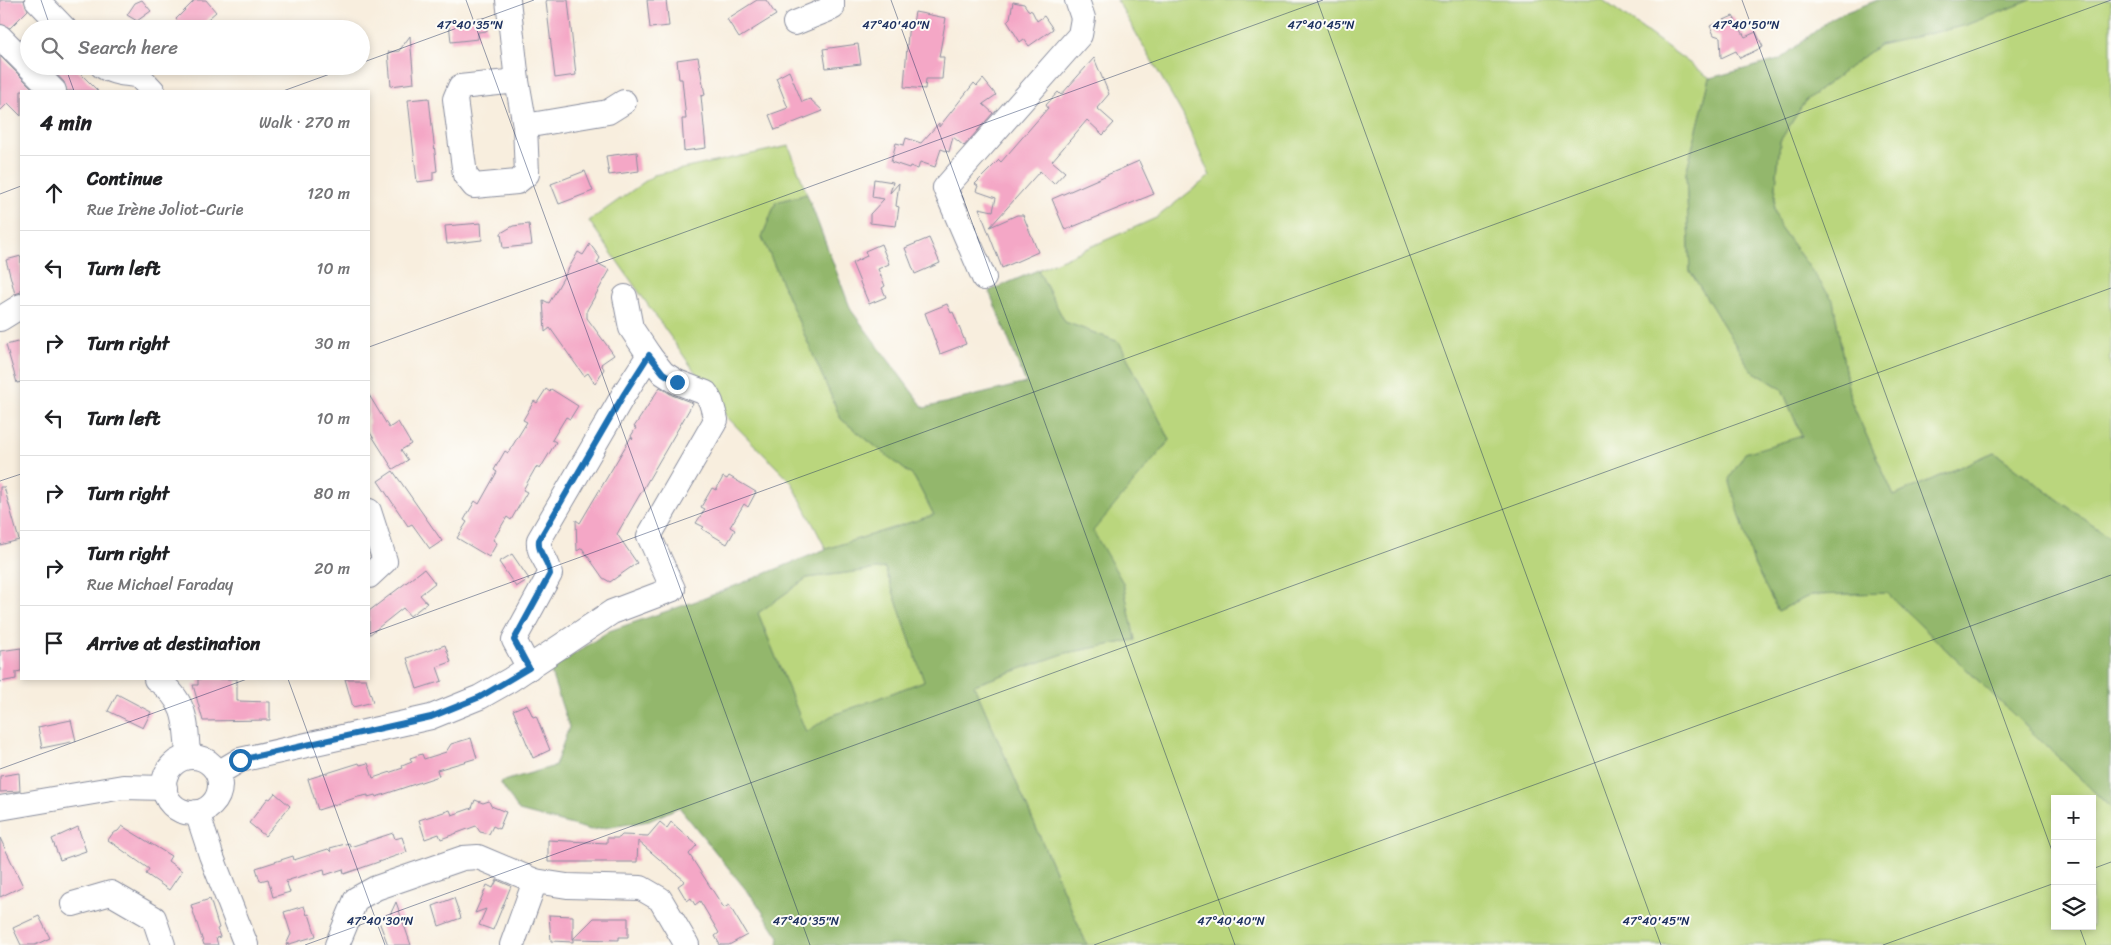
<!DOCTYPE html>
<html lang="en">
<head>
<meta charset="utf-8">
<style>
	body { margin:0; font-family:Sriracha,sans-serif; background:#f6f6f6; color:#202124 }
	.controls { position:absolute; right:15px; bottom:15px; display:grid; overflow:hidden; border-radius:0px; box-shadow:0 2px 8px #0003 }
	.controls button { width:45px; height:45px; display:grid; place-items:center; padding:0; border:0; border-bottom:1px solid #e0e0e0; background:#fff; color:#202124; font:25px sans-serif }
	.stop { position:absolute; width:15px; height:15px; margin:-11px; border:4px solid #1f6fb2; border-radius:50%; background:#fff }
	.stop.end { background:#1f6fb2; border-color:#fff; box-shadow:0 1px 5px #0008 }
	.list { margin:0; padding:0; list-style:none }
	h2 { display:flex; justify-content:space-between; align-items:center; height:65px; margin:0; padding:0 20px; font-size:21px }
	h2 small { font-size:16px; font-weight:400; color:#757577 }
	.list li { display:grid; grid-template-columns:32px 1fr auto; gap:15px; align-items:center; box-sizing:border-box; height:75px; padding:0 20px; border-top:1px solid #e0e0e0 }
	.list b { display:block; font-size:19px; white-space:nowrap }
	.list p { margin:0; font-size:16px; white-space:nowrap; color:#757577 }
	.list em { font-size:16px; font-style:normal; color:#757577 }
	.icon { flex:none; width:28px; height:28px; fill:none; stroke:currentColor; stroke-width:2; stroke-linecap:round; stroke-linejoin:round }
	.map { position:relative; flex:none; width:2111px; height:945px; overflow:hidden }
	.search { position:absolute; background:#fff; box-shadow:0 2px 8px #0003; left:20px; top:20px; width:350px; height:55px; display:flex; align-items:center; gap:12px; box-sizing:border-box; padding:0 18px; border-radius:28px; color:#757577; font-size:19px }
	.panel { position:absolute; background:#fff; box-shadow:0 2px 8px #0003; left:20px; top:90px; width:350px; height:590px; border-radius:0px }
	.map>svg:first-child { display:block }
	.green { fill:#bad67d; stroke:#6a826e; fill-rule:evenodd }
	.forest { fill:#93b76c; stroke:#577365; fill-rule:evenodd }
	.building { fill:#f4a7c6 }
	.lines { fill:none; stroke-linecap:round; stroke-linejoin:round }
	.minor-casing { stroke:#8a8e9e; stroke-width:26 }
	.minor { stroke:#fff; stroke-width:24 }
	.route { stroke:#1f6fb2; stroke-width:6 }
	.ticks { fill:none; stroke:#1b2f5e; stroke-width:1; stroke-opacity:0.45 }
	.ticks-label { font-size:12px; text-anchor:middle; fill:#1b2f5e; stroke:#fdfcf7; stroke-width:4; stroke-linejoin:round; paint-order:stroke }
</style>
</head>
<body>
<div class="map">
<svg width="2111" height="945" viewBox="0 0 2111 945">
	<rect width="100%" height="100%" fill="#fdfcf7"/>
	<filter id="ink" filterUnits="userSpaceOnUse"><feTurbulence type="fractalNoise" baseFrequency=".02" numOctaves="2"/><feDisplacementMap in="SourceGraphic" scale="10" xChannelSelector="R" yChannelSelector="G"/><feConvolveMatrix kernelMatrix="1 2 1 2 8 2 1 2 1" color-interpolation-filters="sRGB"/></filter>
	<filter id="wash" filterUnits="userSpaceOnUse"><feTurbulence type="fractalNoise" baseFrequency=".0096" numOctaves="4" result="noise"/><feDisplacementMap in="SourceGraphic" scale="20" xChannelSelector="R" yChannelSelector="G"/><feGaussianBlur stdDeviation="1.12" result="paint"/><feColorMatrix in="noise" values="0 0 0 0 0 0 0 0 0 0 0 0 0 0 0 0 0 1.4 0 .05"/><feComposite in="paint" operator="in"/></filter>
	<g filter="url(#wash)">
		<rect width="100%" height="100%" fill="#f8eede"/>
		<g class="green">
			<path d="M 1117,0 L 1603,0 L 1710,78 L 1686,173 L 1690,271 L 1751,370 L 1782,389 L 1802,437 L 1745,453 L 1744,526 L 1754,564 L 1778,611 L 1811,595 L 1887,593 L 2111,808 L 2111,945 L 1087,945 L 974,685 L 1066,653 L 1135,640 L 1123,583 L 1092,531 L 1170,440 L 1119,342 L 1065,322 L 1038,270 L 1156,218 L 1210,176 L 1183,115 ZM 2055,799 L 2092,799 L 2092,926 L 2055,926 Z"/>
			<polygon points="2031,0 2111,0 2111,539 1994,452 1894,496 1850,399 1833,300 1780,227 1774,209 1780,141 1805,101 1879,45 1967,25"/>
			<polygon points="789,146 807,194 776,202 762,237 841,419 914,477 934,515 826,549 792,483 726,416 589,221 654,175"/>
			<polygon points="885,568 924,681 831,716 806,733 758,613 807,578"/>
		</g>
		<g class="forest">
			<polygon points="1878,0 2031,0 1967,25 1879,45 1805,101 1780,141 1774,209 1780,227 1833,300 1850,399 1894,496 1994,452 2111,539 2111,808 1887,593 1811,595 1778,611 1754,564 1729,479 1745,453 1802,436 1782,389 1751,370 1690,271 1686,173 1710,78 1779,60 1833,17"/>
			<path d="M 807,194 L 851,310 L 924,408 L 1026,383 L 989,291 L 1038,270 L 1065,322 L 1119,342 L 1170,440 L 1093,531 L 1123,583 L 1135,640 L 1066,653 L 974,685 L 1087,945 L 778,945 L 779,937 L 756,902 L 679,807 L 649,821 L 591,830 L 519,811 L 500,782 L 555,766 L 569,727 L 550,670 L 609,631 L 705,598 L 826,549 L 934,515 L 914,477 L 841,419 L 762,237 L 776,202 ZM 885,568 L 924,681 L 831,716 L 806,732 L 758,613 L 807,578 Z"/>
		</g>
		<g id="blocks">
			<g class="building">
				<polygon points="0,0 24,0 28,10 10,28 0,24"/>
				<polygon points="142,0 151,11 137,21 127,15 135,3"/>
				<polygon points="195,0 206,0 216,12 196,29 184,29 176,19"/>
				<polygon points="547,0 568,0 576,75 555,78 546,2"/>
				<polygon points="647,0 666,0 669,26 650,28"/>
				<polygon points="757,0 766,0 776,15 739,38 727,19"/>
				<polygon points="1013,2 1024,4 1028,10 1032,11 1037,21 1044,16 1053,29 1029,46 1024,39 1020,42 1007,21 1010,18"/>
				<polygon points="915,12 946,18 939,57 944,57 942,79 926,79 925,89 904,87 908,33 910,22 913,23"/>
				<polygon points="1733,16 1745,37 1756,32 1763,47 1740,58 1736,51 1721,58 1720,37 1714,35 1710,26"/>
				<polygon points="485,18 487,31 478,32 478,39 451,42 449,22"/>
				<polygon points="410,36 414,83 391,86 388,52 399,51"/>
				<polygon points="858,44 861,64 826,68 823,49"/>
				<polygon points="0,56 35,91 21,91 21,116 8,103 0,111"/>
				<polygon points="698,57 705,95 701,96 706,148 684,151 682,119 686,119 682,79 679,79 677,60"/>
				<polygon points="1094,58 1109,94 1097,108 1114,123 1103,135 1087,120 1052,161 1065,172 1054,184 1040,171 990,227 1017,215 1023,215 1038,252 1002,268 979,208 993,211 996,198 976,191 978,186 975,184 999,160 1001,162 1048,108 1046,105 1058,92 1061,95"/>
				<polygon points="49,66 73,66 98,91 67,91 64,82"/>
				<polygon points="789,71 802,102 810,99 823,111 775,130 769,115 788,108 776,78"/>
				<polygon points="983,79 996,95 983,104 993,113 964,146 953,137 949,152 941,149 935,167 920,162 918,169 910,166 909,168 891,162 896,143 904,145 906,138 921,143 939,123 939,127 974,83 977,86"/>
				<polygon points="429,98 437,171 433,172 433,180 417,182 408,100"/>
				<polygon points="637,152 639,171 609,175 606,156"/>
				<polygon points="1139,161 1154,194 1065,230 1052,199"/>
				<polygon points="585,171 593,191 559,204 551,184"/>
				<polygon points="874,179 893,182 890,193 899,183 896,206 899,207 896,226 870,223 870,214 884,199 872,197"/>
				<polygon points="481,223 482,240 447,244 445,226"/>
				<polygon points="529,224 532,245 503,248 501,233 513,226"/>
				<polygon points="929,238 940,263 915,274 905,248"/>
				<polygon points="590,244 600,258 597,263 610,270 587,310 587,318 614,355 601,364 604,369 595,384 588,373 584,376 550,328 545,332 543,300 549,303 578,252 583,255"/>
				<polygon points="881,244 889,264 878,269 885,286 882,288 886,297 869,304 852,263 867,256 865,251"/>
				<polygon points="21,256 21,292 15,294 6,260"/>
				<polygon points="947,304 951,313 953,312 966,344 940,354 925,313"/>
				<polygon points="21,341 21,382 17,383 6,345"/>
				<polygon points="660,387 672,395 693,403 617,534 637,563 610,582 603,578 582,548 577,551 576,520 580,523 631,437 633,439 631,436 636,428 634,427"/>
				<polygon points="546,389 550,392 551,389 578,406 570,419 566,417 552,440 556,442 540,469 536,467 523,490 527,492 511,520 507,517 493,540 497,543 489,557 457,538 467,522 464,520 475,501 479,504 497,472 494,470 505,451 508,453 527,422 523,420 534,401 537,403"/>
				<polygon points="369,395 389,428 398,422 411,444 401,450 408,460 393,469 369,431"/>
				<polygon points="393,471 442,541 430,549 412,524 408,526 378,481"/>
				<polygon points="729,476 756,492 748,507 744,504 730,527 735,530 727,544 702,529 704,527 696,523 705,509 701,507 712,488 716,490 723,477 727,479"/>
				<polygon points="0,487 4,487 19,540 0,545"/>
				<polygon points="512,554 529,579 516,587 499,562"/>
				<polygon points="424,569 435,583 420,595 427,603 410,616 403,608 369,635 369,611"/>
				<polygon points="445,645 451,662 437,667 442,681 417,689 407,658"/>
				<polygon points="21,648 21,671 16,672 16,679 0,682 0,651"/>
				<polygon points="198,679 237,679 237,701 270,702 270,720 203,721 193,685 198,685"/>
				<polygon points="345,679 366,679 373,702 353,707"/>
				<polygon points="117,694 151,712 143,728 108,711"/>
				<polygon points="527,704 533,717 536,716 550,750 533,758 513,710"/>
				<polygon points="71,720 76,741 42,748 38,727"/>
				<polygon points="471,738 477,758 437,770 439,776 376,797 375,795 368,797 368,795 358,797 318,810 308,779 359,763 360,765 368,763 373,778 403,768 402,766 412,762 410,758 422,754 424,759 446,752 451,744"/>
				<polygon points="19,773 20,791 0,792 0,776"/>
				<polygon points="275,793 290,806 265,836 249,823 268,798 270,799"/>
				<polygon points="475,800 483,803 489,801 491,806 506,812 499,829 493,826 489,834 480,832 476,826 441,839 439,834 425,839 419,820 450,810 452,815 472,808"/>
				<polygon points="660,822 667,828 671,822 697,845 689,854 724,908 729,905 747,935 729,945 720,945 715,936 719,933 700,901 695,905 691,898 687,901 678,886 685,881 638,841 637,862 548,862 548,840 607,843 607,838 619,838 622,835 648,836"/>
				<polygon points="122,826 171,856 168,861 182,871 169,890 146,874 149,869 108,840 113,833 118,831"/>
				<polygon points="78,827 86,851 60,860 52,839"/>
				<polygon points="393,833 395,839 402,837 407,852 344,874 343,869 325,875 324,869 286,881 290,892 273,897 268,879 260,881 256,868 293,856 294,860 328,849 331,852 330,848 349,843 350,847"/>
				<polygon points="0,838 23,886 0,897"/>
				<polygon points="497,880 511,886 493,930 479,925 486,909 475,913 487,885 493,888"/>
				<polygon points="454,898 461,918 439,926 433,906"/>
				<polygon points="210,899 219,928 217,929 220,937 216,938 218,945 204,945 191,905"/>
				<polygon points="396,902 411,945 388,945 378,919 390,915"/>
				<polygon points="304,906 307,915 309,914 316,936 286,945 291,934 284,912"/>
				<polygon points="549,915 573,916 573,939 594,918 628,918 628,937 619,937 619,940 573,939 573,942 551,941"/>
				<polygon points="39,916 50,938 35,945 21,945 13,928"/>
			</g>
		</g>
	</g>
	<g filter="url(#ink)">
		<use href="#blocks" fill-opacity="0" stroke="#8a8e9e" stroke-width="1"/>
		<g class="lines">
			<defs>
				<g id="minor">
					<polyline points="37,0 65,29"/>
					<polyline points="508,0 517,81"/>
					<polyline points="795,23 832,8 832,0"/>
					<polyline points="0,37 29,66"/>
					<polyline points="29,66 54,91"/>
					<path d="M 102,66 C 113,73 125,74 138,75 L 153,91"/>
					<polygon points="517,81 525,126 527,174 517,182 474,186 465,175 455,99 460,87"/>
					<polyline points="525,126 608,112 624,102"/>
					<polyline points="984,278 945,188 1080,35 1083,18 1077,0"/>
					<polyline points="0,319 21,306"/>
					<polyline points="369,511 385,561 369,576"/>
					<path d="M 529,668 L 514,640 L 550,574 C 549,561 537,553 539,540 L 624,394 L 649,355"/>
					<path d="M 156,679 C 187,701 186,722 188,757"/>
					<circle cx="192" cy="785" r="28"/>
					<polyline points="218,773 240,760 431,717 480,697 510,680 612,612 673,589 649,536 716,420 711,402 706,393 677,382 663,373 649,355 631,328 625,297"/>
					<polyline points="0,808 123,787 165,788"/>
					<polyline points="197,812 211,855 246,945"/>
					<polyline points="73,904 111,893 154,918 163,945"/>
					<polyline points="337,945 356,899 376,888 463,858 478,857 535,881"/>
					<polyline points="512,945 535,881 567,886 641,888 660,899 687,945"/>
				</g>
			</defs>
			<use href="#minor" class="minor-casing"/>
			<use href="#minor" class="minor"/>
		</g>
	</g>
	<g class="lines" filter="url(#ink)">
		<path class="route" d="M 240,760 L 431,717 L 480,697 L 529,668 L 514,640 L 550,574 C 549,561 537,553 539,540 L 624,394 L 649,355 L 663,373 L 677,382"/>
	</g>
	<path class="ticks" d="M 41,0 L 51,29M 466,0 L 810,945M 891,0 L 1235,945M 1317,0 L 1661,945M 1742,0 L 2055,859M 361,63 L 534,0M 65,66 L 74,91M 283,91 L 352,66M 0,194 L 21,186M 369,347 L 1323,0M 0,481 L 21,474M 369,634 L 2111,0M 288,679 L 385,945M 0,769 L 247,679M 2092,869 L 2111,862M 2079,926 L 2086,945M 305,945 L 2111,288M 1094,945 L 2111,575M 1883,945 L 2055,883"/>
	<g class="ticks-label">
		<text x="470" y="29">47°40'35"N</text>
		<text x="896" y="29">47°40'40"N</text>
		<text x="1321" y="29">47°40'45"N</text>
		<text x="1746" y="29">47°40'50"N</text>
		<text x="380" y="925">47°40'30"N</text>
		<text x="806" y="925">47°40'35"N</text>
		<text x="1231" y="925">47°40'40"N</text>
		<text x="1656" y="925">47°40'45"N</text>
	</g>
</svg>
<div class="controls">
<button>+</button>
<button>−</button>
<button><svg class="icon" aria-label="layers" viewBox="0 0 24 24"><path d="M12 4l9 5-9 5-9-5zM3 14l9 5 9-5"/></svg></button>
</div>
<div class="stop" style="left:240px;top:760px"></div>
<div class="stop end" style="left:677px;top:382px"></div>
<div class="search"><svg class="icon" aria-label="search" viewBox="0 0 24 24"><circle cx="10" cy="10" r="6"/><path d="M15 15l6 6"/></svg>Search here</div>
<section class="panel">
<h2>4 min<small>Walk · 270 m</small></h2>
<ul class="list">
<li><svg class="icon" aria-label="ahead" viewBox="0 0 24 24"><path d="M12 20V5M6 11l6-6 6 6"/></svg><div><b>Continue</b><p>Rue Irène Joliot-Curie</p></div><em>120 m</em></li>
<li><svg class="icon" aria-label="left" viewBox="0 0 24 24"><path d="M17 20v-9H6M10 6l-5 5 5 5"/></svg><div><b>Turn left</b></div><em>10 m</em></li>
<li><svg class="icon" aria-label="right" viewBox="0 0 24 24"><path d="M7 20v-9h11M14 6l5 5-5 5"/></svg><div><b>Turn right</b></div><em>30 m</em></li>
<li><svg class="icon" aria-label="left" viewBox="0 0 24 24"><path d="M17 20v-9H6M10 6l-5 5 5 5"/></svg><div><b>Turn left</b></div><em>10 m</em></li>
<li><svg class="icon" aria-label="right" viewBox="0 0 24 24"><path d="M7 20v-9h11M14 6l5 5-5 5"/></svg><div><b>Turn right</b></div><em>80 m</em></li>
<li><svg class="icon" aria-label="right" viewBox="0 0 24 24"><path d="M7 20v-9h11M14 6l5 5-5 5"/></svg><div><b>Turn right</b><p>Rue Michael Faraday</p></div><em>20 m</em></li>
<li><svg class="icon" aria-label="arrive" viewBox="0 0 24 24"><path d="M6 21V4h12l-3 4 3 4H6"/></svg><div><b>Arrive at destination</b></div></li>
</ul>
</section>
</div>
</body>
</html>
